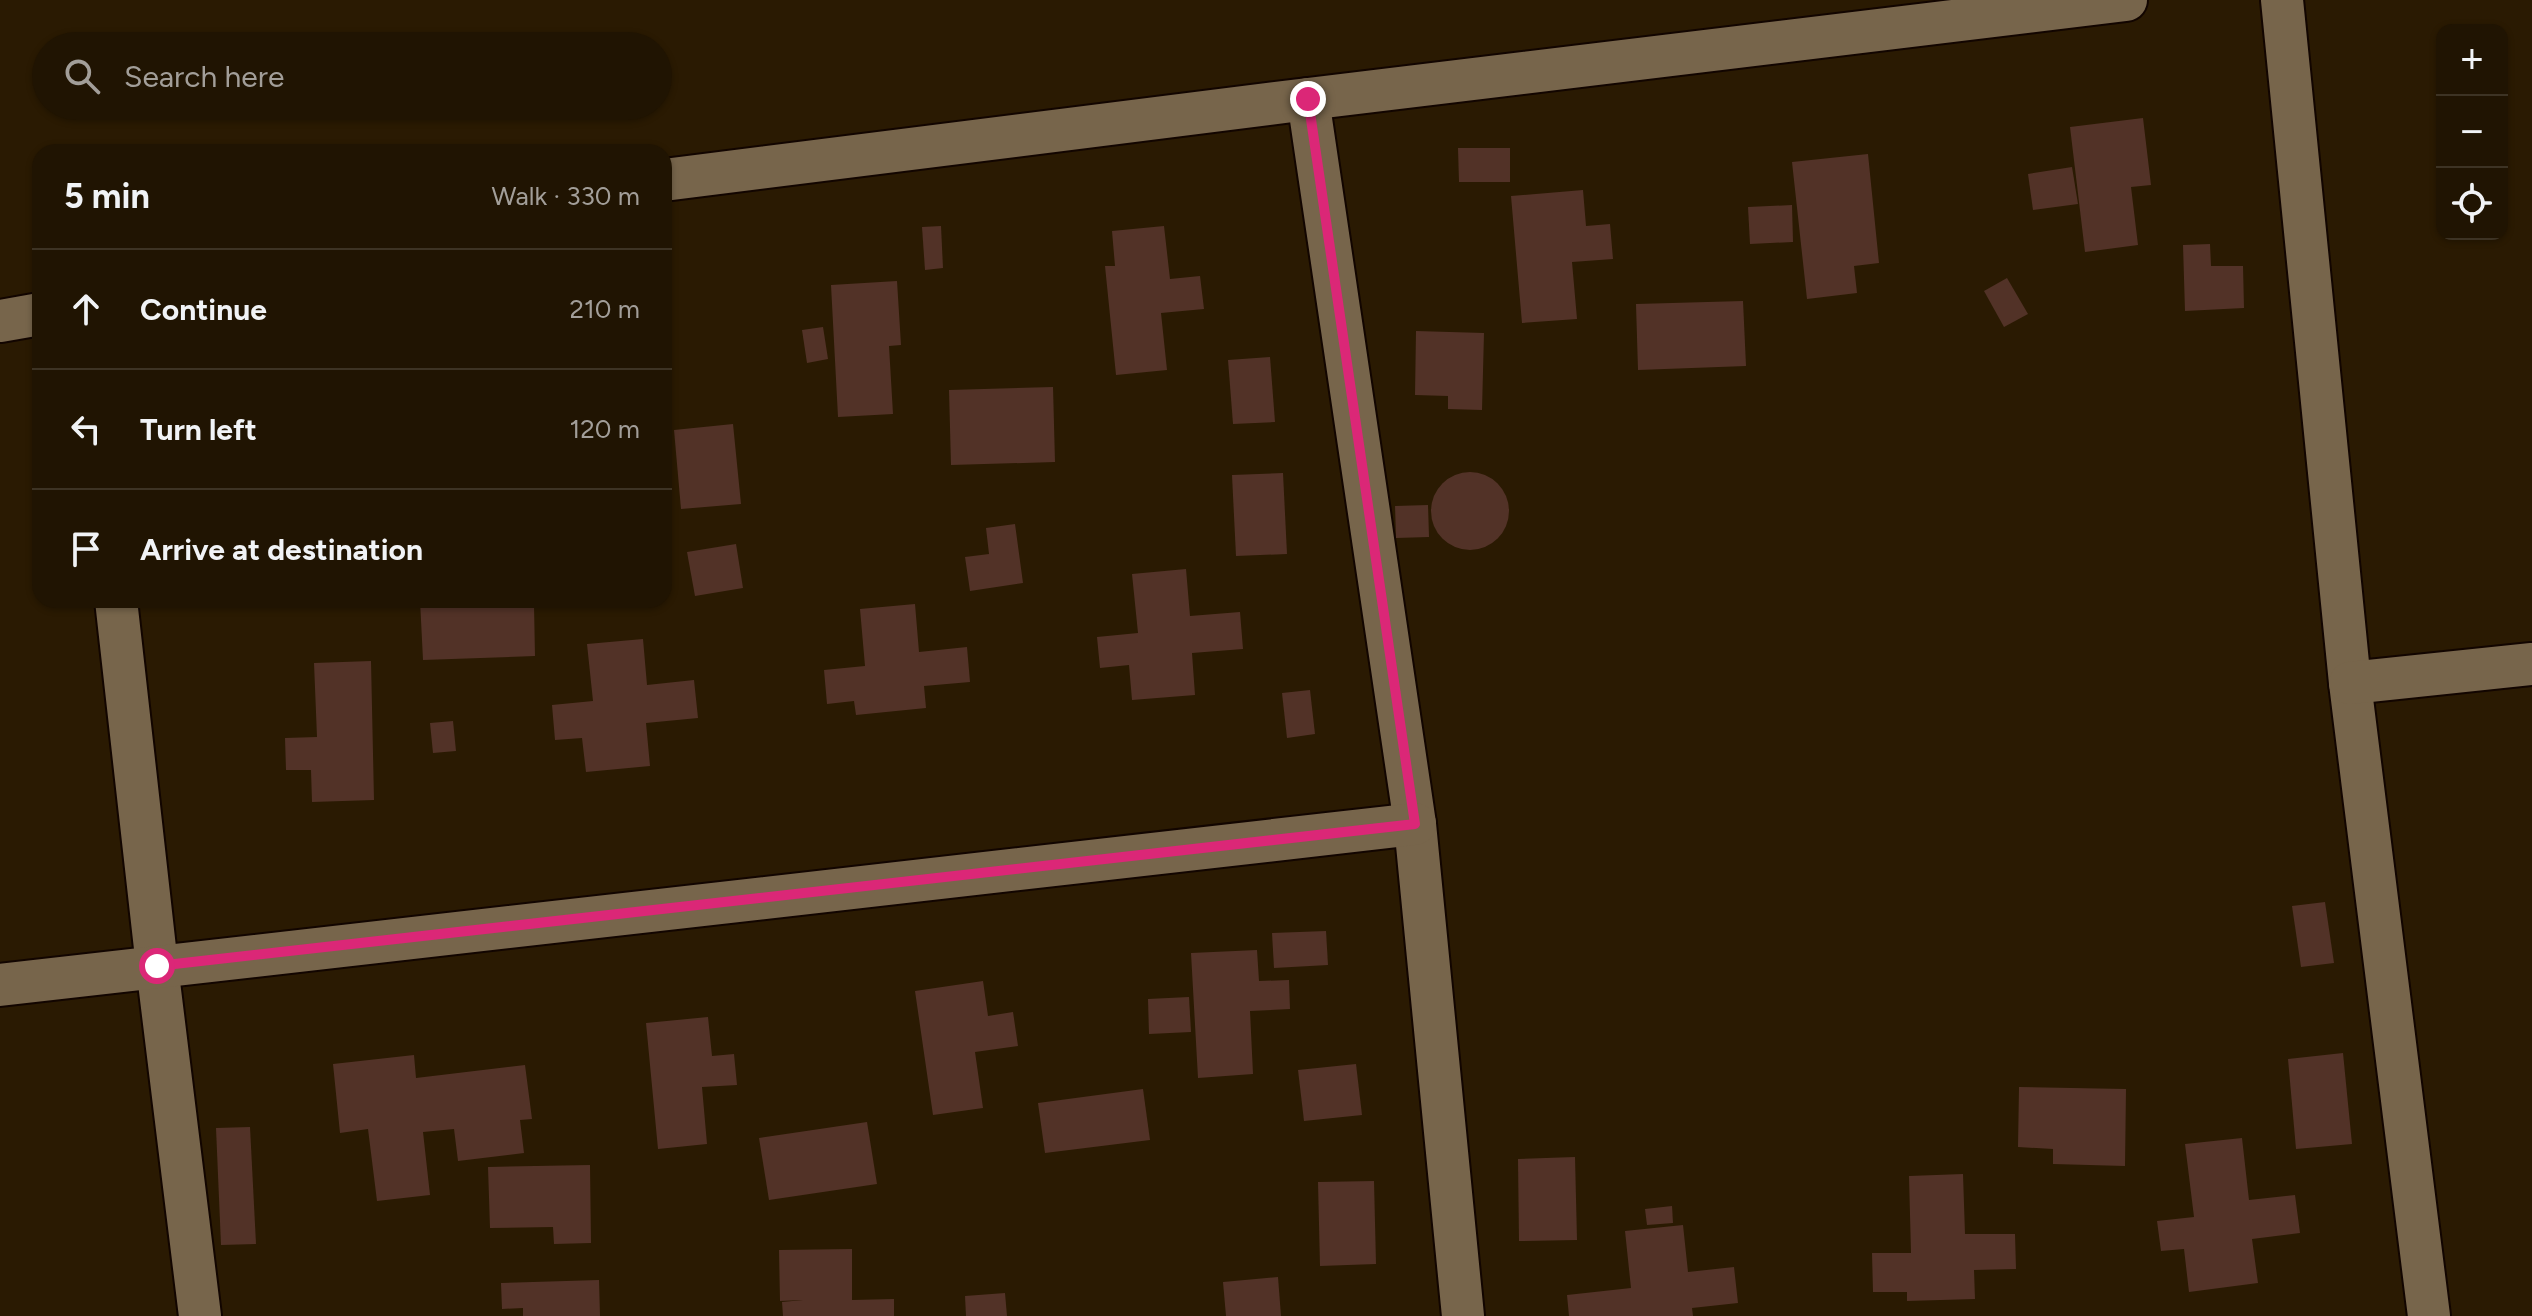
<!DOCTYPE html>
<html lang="en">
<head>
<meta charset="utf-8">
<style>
	body { margin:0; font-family:Figtree,sans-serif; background:#281d0c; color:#f1f3f6 }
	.controls { position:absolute; right:24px; top:24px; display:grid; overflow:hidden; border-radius:16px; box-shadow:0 2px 6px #0004 }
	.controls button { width:72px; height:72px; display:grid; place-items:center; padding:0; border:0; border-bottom:2px solid #3d3324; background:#201402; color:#f1f3f6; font:40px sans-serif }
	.stop { position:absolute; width:24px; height:24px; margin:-18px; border:6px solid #db2777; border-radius:50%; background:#fff }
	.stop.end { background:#db2777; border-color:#fff; box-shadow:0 2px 8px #0008 }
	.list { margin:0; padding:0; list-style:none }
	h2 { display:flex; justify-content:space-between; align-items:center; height:104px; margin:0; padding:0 32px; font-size:34px }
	h2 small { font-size:26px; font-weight:400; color:#a29e99 }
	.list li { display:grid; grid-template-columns:52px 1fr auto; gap:24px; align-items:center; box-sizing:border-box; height:120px; padding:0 32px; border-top:2px solid #3d3324 }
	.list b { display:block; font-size:30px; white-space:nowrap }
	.list em { font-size:26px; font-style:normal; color:#a29e99 }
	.icon { flex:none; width:44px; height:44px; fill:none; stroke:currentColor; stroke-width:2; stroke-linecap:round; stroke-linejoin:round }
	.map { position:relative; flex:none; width:2532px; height:1316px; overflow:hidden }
	.search { position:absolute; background:#201402; box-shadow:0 2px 6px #0004; left:32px; top:32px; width:640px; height:88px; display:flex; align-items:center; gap:20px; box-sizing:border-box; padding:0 28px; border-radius:44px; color:#a29e99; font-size:30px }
	.panel { position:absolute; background:#201402; box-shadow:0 2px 6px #0004; left:32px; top:144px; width:640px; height:464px; border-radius:24px }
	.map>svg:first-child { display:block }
	.building { fill:#523227 }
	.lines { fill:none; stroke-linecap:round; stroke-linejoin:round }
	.minor-casing { stroke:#120500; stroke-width:46 }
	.minor { stroke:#77654b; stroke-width:42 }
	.route { stroke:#db2777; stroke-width:10 }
</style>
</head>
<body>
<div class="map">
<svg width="2532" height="1316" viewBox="0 0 2532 1316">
	<rect width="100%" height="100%" fill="#2a1a02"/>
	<g class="building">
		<polygon points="2143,118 2151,185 2131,187 2138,245 2085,252 2070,127"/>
		<polygon points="1458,148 1510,148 1510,182 1459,182"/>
		<polygon points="1868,154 1879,263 1854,266 1857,293 1807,299 1792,162"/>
		<polygon points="2072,167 2078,204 2033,210 2028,174"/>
		<polygon points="1583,190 1586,226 1610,224 1613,259 1572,262 1577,319 1522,323 1511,196"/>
		<polygon points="1792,205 1793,242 1750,244 1748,207"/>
		<polygon points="941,226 943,268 925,270 922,227"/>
		<polygon points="1164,226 1170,279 1200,276 1204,309 1161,313 1167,370 1116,375 1105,266 1115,266 1112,231"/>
		<polygon points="2210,244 2211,266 2243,266 2244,308 2185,311 2183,245"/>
		<polygon points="2007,278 2028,314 2004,327 1984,291"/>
		<polygon points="897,281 901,345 889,346 893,414 838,417 831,285"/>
		<polygon points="1743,301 1746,366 1638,370 1636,304"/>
		<polygon points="823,327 828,359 807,363 802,330"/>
		<polygon points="1416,331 1484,333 1482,410 1448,409 1448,396 1415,395"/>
		<polygon points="1270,357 1275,422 1233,424 1228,360"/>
		<polygon points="1053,387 1055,462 951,465 949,390"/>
		<polygon points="733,424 741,504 681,509 674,430"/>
		<circle cx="1470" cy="511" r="39"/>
		<polygon points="1283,473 1287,554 1236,556 1232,475"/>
		<polygon points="1428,505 1429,537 1396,538 1395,506"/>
		<polygon points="1015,524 1023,583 970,591 965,557 989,554 986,528"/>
		<polygon points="736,544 743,588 695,596 687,552"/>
		<polygon points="1186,569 1190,616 1240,612 1243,649 1192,653 1195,695 1132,700 1129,665 1100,668 1097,637 1138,633 1132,574"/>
		<polygon points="420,600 513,600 513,606 534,605 535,656 423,660"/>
		<polygon points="915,604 919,652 967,647 970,682 924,686 926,708 856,715 854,701 827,704 824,670 865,666 860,609"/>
		<polygon points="643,639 647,685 694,680 698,718 646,723 650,766 586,772 582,738 555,740 552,705 593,701 587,644"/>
		<polygon points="371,661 374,800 312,802 311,770 286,770 285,738 317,737 314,663"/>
		<polygon points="1310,690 1315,734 1287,738 1282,693"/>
		<polygon points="453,721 456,751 433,753 430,723"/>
		<polygon points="2325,902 2334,963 2301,967 2292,906"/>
		<polygon points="1326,931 1328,965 1274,968 1272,933"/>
		<polygon points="1257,950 1259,981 1289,980 1290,1009 1250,1011 1253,1074 1198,1078 1191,953"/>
		<polygon points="983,981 988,1016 1013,1012 1018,1046 975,1052 983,1108 933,1115 915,991"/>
		<polygon points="1189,997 1191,1032 1149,1034 1148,999"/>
		<polygon points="708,1017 712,1056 734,1054 737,1085 702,1087 707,1144 658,1149 646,1023"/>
		<polygon points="2343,1053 2352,1144 2296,1149 2288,1059"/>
		<polygon points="414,1055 416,1078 525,1065 532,1119 520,1120 524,1153 458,1161 454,1129 423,1132 430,1195 377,1201 368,1129 340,1133 333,1064"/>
		<polygon points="1356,1064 1362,1115 1304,1121 1298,1070"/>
		<polygon points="2019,1087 2126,1089 2125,1166 2053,1164 2053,1149 2018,1147"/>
		<polygon points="1143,1089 1150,1140 1045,1153 1038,1103"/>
		<polygon points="867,1122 877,1184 769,1200 759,1138"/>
		<polygon points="250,1127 256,1244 221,1245 216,1128"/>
		<polygon points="2242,1138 2249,1200 2295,1195 2300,1233 2252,1239 2258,1283 2189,1292 2184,1249 2161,1251 2157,1221 2194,1217 2185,1144"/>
		<polygon points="1575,1157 1577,1240 1519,1241 1518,1159"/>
		<polygon points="590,1165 591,1243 554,1244 553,1227 490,1228 488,1167"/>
		<polygon points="1963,1174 1965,1234 2015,1234 2016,1269 1974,1270 1975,1299 1907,1301 1907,1292 1873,1292 1872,1253 1911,1253 1909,1176"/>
		<polygon points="1374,1181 1376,1264 1320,1266 1318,1182"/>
		<polygon points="1672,1206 1673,1223 1647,1225 1645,1209"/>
		<polygon points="1683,1225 1688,1272 1734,1267 1738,1303 1692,1308 1693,1316 1569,1316 1567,1295 1631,1288 1625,1231"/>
		<polygon points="852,1249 852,1300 894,1299 894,1316 783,1316 782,1302 803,1300 780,1301 779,1250"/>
		<polygon points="1278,1277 1281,1316 1226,1316 1223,1282"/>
		<polygon points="599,1280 600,1316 523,1316 523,1308 502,1309 501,1283"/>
		<polygon points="1005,1293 1007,1316 966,1316 965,1296"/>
	</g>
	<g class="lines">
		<defs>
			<g id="minor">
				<polyline points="2282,0 2350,683 2429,1316"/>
				<polyline points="1308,99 1415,824 1463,1316"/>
				<polyline points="664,180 1308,99 2126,0"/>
				<polyline points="0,321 40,314"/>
				<polyline points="116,600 157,966 200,1316"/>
				<polyline points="2350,683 2532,664"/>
				<polyline points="0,985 1415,824"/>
			</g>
		</defs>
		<use href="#minor" class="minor-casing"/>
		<use href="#minor" class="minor"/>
	</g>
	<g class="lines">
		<polyline class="route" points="157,966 1415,824 1308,99"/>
	</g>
</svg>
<div class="controls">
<button>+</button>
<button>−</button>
<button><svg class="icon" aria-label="locate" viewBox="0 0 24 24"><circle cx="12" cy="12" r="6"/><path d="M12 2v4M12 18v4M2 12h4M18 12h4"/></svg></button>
</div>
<div class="stop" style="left:157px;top:966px"></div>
<div class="stop end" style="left:1308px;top:99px"></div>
<div class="search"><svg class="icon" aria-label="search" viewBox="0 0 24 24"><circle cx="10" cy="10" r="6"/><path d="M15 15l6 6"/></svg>Search here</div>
<section class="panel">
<h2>5 min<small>Walk · 330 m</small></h2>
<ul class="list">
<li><svg class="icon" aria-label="ahead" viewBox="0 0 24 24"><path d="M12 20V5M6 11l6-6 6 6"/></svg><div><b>Continue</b></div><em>210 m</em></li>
<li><svg class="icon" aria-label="left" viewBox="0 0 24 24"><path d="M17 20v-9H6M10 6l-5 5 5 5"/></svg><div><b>Turn left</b></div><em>120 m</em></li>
<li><svg class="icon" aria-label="arrive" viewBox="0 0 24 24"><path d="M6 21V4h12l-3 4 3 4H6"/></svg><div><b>Arrive at destination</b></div></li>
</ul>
</section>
</div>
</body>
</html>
